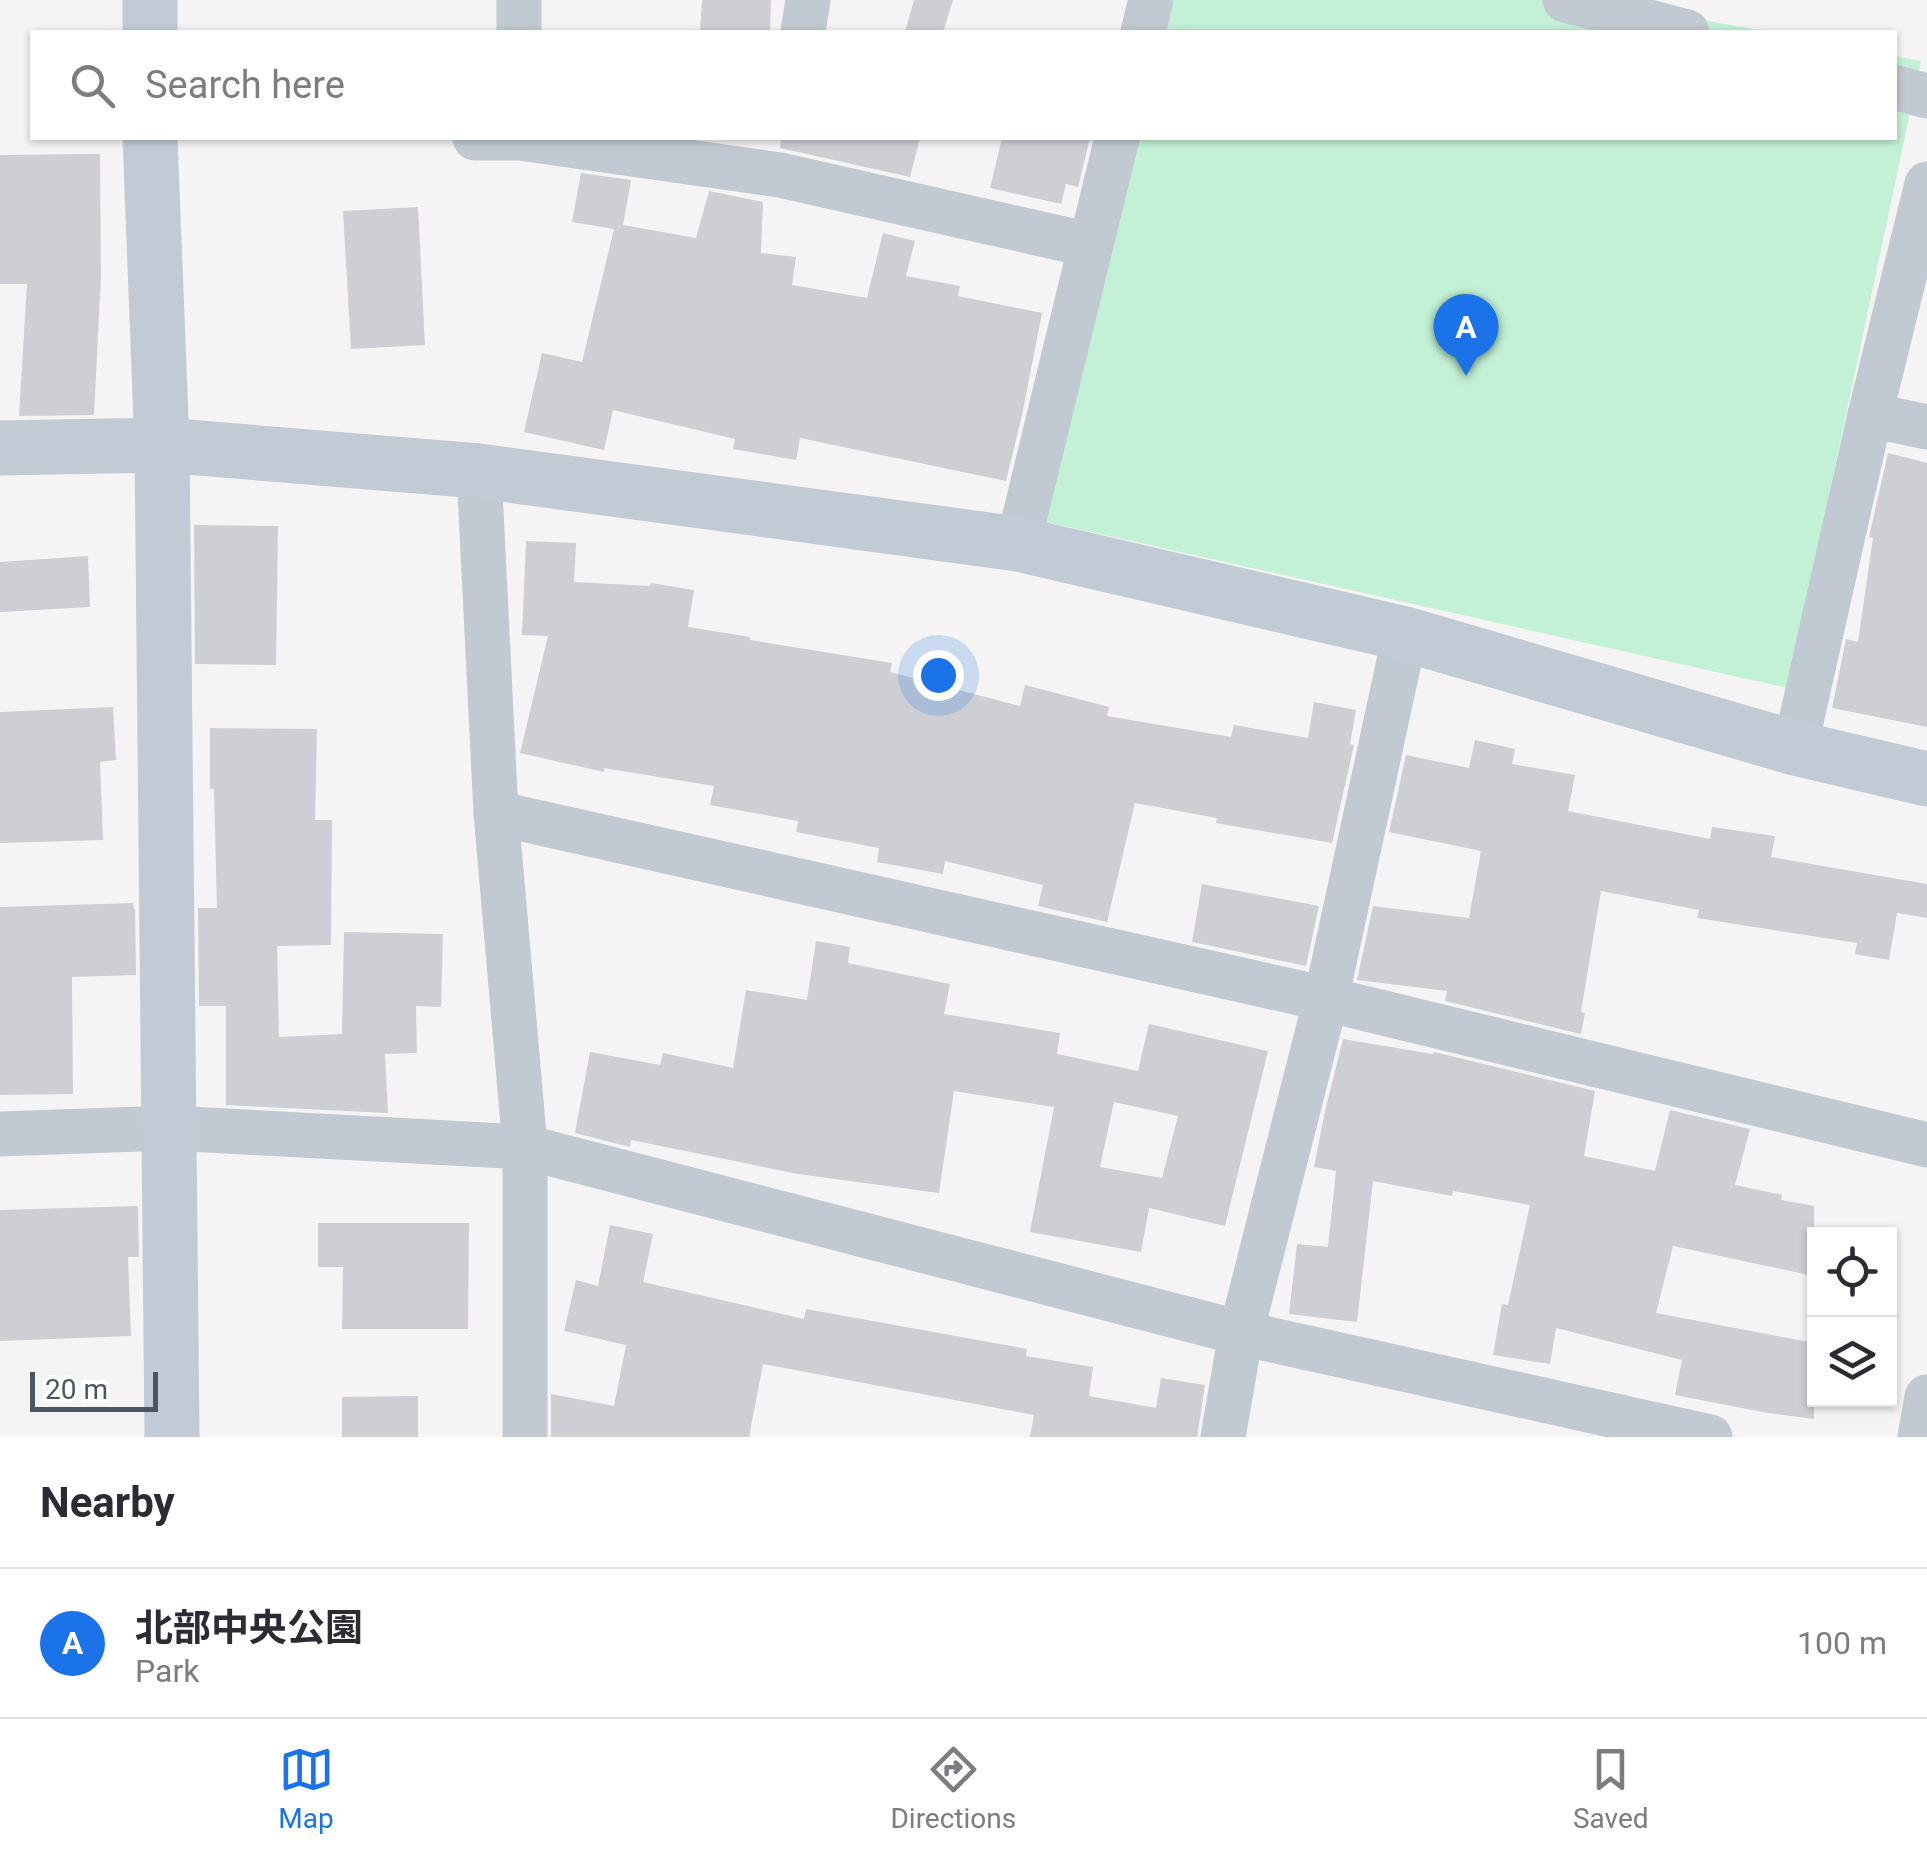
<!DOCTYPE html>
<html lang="en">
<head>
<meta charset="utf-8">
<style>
	body { margin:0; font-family:Roboto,"Noto Sans JP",sans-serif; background:#f7f7f7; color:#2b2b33 }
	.controls { position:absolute; right:30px; bottom:30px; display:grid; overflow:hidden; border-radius:0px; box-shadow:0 2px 8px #0004 }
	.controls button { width:90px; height:90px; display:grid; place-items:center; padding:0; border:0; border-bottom:2px solid #e1e1e2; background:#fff; color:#2b2b33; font:50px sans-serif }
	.scale { position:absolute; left:30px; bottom:25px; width:128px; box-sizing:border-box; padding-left:10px; border:5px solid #4a5661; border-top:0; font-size:28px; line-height:35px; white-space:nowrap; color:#4a5661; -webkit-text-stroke:8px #fff; paint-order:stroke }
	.you { position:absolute; left:938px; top:675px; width:35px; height:35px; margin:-25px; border:8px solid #fff; border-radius:50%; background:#1a73e8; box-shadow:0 0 0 15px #1a73e833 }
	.badge { display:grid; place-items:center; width:65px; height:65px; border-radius:50%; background:#1a73e8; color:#fff; font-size:32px; font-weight:700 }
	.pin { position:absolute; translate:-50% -82px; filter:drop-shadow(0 2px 5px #0008) }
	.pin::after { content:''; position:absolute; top:52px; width:35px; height:30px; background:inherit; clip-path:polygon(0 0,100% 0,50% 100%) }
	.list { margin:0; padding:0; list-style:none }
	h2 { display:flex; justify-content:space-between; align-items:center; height:130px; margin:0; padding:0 40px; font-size:42px }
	h2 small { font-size:32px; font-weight:400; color:#7c7c81 }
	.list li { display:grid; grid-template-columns:65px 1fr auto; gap:30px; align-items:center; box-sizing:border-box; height:150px; padding:0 40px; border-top:2px solid #e1e1e2 }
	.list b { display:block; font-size:38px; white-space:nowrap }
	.list p { margin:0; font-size:32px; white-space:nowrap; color:#7c7c81 }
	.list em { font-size:32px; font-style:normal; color:#7c7c81 }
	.icon { flex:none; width:55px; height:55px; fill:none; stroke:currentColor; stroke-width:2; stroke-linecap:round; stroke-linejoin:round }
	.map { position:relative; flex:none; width:1927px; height:1437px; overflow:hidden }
	.search { position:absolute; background:#fff; box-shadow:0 2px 8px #0004; left:30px; right:30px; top:30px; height:110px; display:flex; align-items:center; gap:25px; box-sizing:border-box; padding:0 35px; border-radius:0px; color:#7c7c81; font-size:38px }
	.sheet { height:280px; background:#fff }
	nav { display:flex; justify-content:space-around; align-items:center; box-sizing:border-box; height:140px; border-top:2px solid #e1e1e2; background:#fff; font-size:28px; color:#7c7c81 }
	nav a { display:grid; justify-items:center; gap:5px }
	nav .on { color:#1a73e8 }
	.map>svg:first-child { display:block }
	.green { fill:#c3f1d5 }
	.building { fill:#cdcfd5; fill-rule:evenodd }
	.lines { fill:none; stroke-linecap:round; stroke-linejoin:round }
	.street { stroke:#c1cad2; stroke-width:45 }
	.secondary { stroke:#c1cbd6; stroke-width:55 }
</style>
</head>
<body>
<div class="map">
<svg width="1927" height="1437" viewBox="0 0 1927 1437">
	<rect width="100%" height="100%" fill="#f5f3f3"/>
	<g class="green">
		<polygon points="1174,0 1592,0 1769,32 1166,32"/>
		<polygon points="1895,56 1921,61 1788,688 1042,521 1139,138 1894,138"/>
	</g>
	<g class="building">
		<polygon points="702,0 771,0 770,32 700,32"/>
		<polygon points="914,0 953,0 943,32 905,32"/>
		<polygon points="781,138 920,138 910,177 780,148"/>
		<polygon points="1002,138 1090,138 1078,187 1066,184 1061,204 990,188"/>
		<polygon points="100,154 101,276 94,415 19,416 27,284 0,284 0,155"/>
		<polygon points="581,173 631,180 623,225 696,238 709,191 763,202 761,253 796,257 792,285 867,298 883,233 915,241 906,276 960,286 958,296 1042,313 1022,415 1006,481 800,438 796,460 733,449 735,439 613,410 604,450 524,432 542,353 582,362 614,229 572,222"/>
		<polygon points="418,207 425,345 351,349 343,211"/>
		<polygon points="1888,453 1927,463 1927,727 1832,708 1846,639 1858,642 1873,538 1869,537"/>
		<polygon points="194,525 278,526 276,665 195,664"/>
		<polygon points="526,541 576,543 574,582 650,586 651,583 694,590 688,627 750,637 750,640 892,663 890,672 1020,706 1025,685 1109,707 1107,716 1231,737 1234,725 1308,738 1314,702 1356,710 1350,744 1354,745 1332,843 1216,823 1217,818 1135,803 1107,922 1038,906 1043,885 945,861 943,874 877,862 879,848 796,832 798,821 710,805 714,786 604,768 604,772 520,753 548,636 522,635"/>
		<polygon points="88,556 90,607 0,612 0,562"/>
		<polygon points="113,707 116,760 100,762 103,840 0,843 0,712"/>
		<polygon points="210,728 317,729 315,820 332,820 331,945 277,946 279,1037 342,1034 344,932 443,934 441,1007 416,1006 417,1053 385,1054 388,1113 226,1105 226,1006 199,1006 198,908 217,908 214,789 210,789"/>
		<polygon points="1475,740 1515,749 1512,764 1575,775 1568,811 1710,839 1712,827 1775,836 1771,857 1927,884 1927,918 1897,913 1889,960 1855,954 1857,943 1697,918 1699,910 1601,891 1581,1012 1585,1013 1581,1034 1445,1001 1447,991 1357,980 1373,906 1469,918 1481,851 1389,832 1406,755 1469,768"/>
		<polygon points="1202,884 1319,906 1306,966 1192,942"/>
		<polygon points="133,903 134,909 135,909 136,975 72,977 73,1094 0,1095 0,907"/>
		<path d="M 816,941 L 850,947 L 848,963 L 950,984 L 944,1014 L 1060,1033 L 1057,1054 L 1138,1071 L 1149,1024 L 1268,1051 L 1225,1226 L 1149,1208 L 1141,1252 L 1030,1232 L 1054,1107 L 954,1091 L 939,1193 L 798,1174 L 631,1140 L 630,1147 L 575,1133 L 590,1052 L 660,1065 L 663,1053 L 733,1068 L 746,990 L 807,1000 ZM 1114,1102 L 1178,1116 L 1162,1178 L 1100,1167 Z"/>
		<polygon points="1343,1039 1433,1054 1434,1052 1595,1091 1584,1156 1655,1171 1670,1110 1750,1129 1735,1185 1782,1195 1781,1200 1814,1206 1814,1276 1673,1246 1656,1313 1814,1343 1814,1419 1768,1413 1675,1395 1682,1360 1556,1328 1550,1364 1493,1355 1502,1304 1508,1305 1530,1205 1453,1191 1452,1196 1373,1181 1357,1322 1289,1314 1297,1244 1328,1247 1336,1171 1314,1167 1325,1111"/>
		<polygon points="138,1206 139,1257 128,1257 131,1336 0,1341 0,1210"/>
		<polygon points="318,1223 469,1223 468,1329 342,1329 343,1267 318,1267"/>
		<polygon points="610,1225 653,1234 643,1282 804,1319 806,1309 1027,1349 1026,1356 1093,1367 1089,1396 1156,1408 1161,1378 1205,1385 1197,1437 1030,1437 1034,1415 763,1364 749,1437 551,1437 551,1394 614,1406 626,1345 564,1331 576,1280 598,1286"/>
		<polygon points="418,1396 418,1437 342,1437 342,1397"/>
	</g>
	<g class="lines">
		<g class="street">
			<polyline points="519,0 519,32"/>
			<polyline points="1565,0 1687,32"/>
			<polyline points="803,32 808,0"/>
			<polyline points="1143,32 1151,0"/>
			<polyline points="1894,87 1927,96"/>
			<polyline points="475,138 520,138 780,175 1090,245"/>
			<polyline points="1870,415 1927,427"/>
			<polyline points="479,471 496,813 525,1147 525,1437"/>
			<polyline points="1018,544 1117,138"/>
			<polyline points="1795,748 1870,415 1927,184"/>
			<polyline points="496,813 1326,999 1927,1145"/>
			<polyline points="0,1134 169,1128 525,1147 1241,1333 1710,1437"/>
			<polyline points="1223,1437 1241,1333 1326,999 1405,634"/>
			<polyline points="1920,1437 1927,1397"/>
		</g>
		<g class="secondary">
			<polyline points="150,0 150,32"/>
			<polyline points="150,138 162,445 172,1437"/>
			<polyline points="0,448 162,445 479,471 1018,544 1405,634 1795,748 1927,779"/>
		</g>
	</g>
</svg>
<div class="controls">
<button><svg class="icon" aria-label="locate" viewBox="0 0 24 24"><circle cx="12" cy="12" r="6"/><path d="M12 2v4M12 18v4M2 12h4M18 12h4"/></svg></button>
<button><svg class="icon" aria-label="layers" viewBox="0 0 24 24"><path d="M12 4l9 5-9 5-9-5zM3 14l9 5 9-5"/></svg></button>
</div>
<div class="scale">20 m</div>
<div class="you"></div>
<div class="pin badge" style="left:1466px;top:376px">A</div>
<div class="search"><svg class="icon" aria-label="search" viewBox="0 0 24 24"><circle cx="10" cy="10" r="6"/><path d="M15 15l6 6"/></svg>Search here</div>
</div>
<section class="sheet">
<h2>Nearby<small></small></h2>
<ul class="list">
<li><span class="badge">A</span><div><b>北部中央公園</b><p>Park</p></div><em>100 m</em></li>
</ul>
</section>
<nav>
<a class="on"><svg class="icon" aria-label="map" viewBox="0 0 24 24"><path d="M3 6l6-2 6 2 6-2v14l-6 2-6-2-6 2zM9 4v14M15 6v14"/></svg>Map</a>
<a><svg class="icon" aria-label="directions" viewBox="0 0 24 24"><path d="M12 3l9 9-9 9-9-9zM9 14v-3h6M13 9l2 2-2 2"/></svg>Directions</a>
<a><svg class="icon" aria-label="saved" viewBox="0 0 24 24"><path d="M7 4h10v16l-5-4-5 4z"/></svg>Saved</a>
</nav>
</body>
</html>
